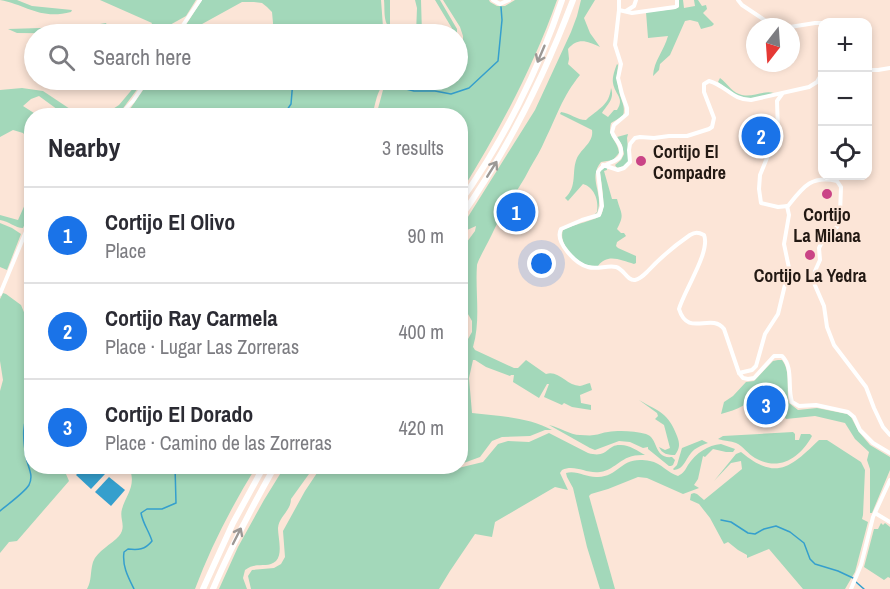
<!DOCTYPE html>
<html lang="en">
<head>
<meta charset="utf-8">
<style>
	body { margin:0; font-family:"Archivo Narrow",sans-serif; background:#f7f7f7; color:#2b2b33 }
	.controls { position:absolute; right:18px; top:18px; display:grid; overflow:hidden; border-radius:12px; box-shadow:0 3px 9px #0003 }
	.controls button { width:54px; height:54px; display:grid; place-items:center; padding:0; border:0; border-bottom:2px solid #e1e1e2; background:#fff; color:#2b2b33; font:30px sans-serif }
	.compass { position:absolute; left:746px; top:18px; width:54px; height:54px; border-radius:50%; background:#fff; box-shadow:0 3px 9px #0003; rotate:197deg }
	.you { position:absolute; left:542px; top:264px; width:21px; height:21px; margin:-15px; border:4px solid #fff; border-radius:50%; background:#1a73e8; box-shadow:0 0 0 9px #1a73e833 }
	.badge { display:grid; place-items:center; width:39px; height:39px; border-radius:50%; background:#1a73e8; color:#fff; font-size:20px; font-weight:700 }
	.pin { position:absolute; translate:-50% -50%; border:3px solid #fff; box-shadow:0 2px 6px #0006 }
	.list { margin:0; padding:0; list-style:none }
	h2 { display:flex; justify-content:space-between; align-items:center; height:78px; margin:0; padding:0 24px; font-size:26px }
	h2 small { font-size:20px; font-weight:400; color:#7c7c81 }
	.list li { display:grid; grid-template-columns:39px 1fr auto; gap:18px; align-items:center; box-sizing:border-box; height:96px; padding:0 24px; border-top:2px solid #e1e1e2 }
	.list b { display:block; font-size:22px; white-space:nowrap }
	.list p { margin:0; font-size:20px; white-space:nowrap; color:#7c7c81 }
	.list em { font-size:20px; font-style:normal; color:#7c7c81 }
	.icon { flex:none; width:33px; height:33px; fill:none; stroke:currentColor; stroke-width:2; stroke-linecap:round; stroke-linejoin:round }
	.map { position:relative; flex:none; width:890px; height:589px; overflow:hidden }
	.search { position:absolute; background:#fff; box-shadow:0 3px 9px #0003; left:24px; top:24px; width:444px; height:66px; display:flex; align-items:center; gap:15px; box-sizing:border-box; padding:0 21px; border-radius:33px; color:#7c7c81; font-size:22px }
	.panel { position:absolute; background:#fff; box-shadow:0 3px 9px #0003; left:24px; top:108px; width:444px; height:366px; border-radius:24px }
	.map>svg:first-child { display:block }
	.green { fill:#a3d8ba }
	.water { fill:#359fcd }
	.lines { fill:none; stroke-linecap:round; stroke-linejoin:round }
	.stream { stroke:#359fcd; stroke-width:1.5 }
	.minor { stroke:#fff; stroke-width:4 }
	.motorway { stroke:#fff; stroke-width:6 }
	.oneway { stroke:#9c9895 }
	.poi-dot { fill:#ca4486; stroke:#fce5d7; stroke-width:2 }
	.labels { text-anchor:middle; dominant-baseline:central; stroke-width:5; stroke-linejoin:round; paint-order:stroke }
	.poi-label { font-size:18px; font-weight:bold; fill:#231913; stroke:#fce5d7 }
</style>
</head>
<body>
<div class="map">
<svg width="890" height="589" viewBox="0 0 890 589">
	<rect width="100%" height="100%" fill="#fce5d7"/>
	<g class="green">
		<path d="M 0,0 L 17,0 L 32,6 L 72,10 L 71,12 C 40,20 27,5 0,0 Z"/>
		<polygon points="100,0 196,0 186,16 168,26 162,34 147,34 152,23"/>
		<polygon points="202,0 381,0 383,27 390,32 403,34 272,34 273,23 272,12 267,7 262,3 254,2 242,2 193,29 186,34 180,34"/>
		<path d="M 384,0 L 390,0 L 390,25 L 416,34 L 417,8 L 415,0 L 421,0 L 422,34 L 410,34 L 389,28 C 383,20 385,9 384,0 Z"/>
		<polygon points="435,0 440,0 457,29 457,32 455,34 450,34 453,30"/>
		<path d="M 443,0 L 489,0 L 490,2 L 497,6 L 505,6 L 515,0 L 557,0 C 533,68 499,131 461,192 L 460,116 L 376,116 L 383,90 L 390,85 L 400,83 L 425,85 L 443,80 L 458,80 L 458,64 L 463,49 L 463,36 L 460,27 Z"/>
		<path d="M 581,0 L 595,0 L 584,18 L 590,33 L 600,47 C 587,41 578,37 568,49 L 569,59 L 568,64 L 580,75 C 562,97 557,116 545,140 C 541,150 535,159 530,168 C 519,190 503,209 493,232 C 490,239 478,260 477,265 C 475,292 481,320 473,347 L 475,350 L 514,368 L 518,368 L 526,360 L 546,374 C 559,370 567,386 580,386 C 582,386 588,383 590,383 L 592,390 L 580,395 L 581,403 L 591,405 L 591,410 L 572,407 L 564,403 L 562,405 L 544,397 L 549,384 L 547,384 L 539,398 L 513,382 L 514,375 L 511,375 L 510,376 L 486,367 L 475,360 L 473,360 L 469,378 L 472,413 C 499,416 528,417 552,430 L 545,430 L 530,436 L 502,437 L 492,441 L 480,457 L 461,464 L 461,346 L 468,339 L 472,332 L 472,321 L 461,302 L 461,250 L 475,231 L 476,226 L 467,230 L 461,240 L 461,228 L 535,110 L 571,32 L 577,16 Z"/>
		<path d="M 679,0 L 683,0 L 684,8 L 695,6 L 694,0 L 698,0 L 702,6 L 706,5 L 707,9 L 703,13 L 714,24 L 712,26 L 701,29 L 698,22 L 690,20 L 685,21 L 670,55 L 660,64 L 659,70 L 653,76 C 654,60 664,51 668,36 L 648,38 L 646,12 L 675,9 L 679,7 Z"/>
		<polygon points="106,23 109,30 109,34 17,33 8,29 72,27 91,32 96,29 100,24"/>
		<path d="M 617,64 L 618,65 C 617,74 617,82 619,91 C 621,101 626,106 623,116 L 611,123 C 607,138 618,140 619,153 L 613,160 L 601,162 C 587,179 605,194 597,213 L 593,216 L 597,212 C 599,200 594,187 583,184 L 568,201 L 565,198 C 578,186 571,172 577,158 C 582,148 594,142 592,130 L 560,114 L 561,112 C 570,113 577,120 586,120 C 599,108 609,106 611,88 C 615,99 607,105 602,113 L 608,117 L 614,110 L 617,110 C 625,98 615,95 613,83 C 612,77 615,69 617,64 Z"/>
		<path d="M 720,78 C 727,83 731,91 739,94 C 751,99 762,90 774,93 C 761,97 746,102 734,94 C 729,91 724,86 718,82 Z"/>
		<polygon points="140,80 144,80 121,111 115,115 102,116 119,105"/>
		<path d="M 150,80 L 437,80 C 430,81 424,82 417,82 C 406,83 389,76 381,88 C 376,95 375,107 372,115 L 124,115 L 130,109 Z"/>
		<polygon points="22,88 43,91 70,109 86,115 65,115 39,96 31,99 23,106 37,115 32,116 31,142 23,133 13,130 0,137 0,90"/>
		<polygon points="628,134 627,138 629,161 625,166 617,168 615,165 621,160 624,154 622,145 617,137"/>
		<path d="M 607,167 L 607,170 L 604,171 L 612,199 L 617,199 C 621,214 625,214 617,229 L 621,233 L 624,233 L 626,236 L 617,242 L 616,246 L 618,248 L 636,256 L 636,263 L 634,264 C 621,260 607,253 598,266 C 595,266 590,266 587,265 C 575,261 558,244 563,230 C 572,225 581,224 591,220 C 592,220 599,217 600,216 C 607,210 601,181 600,172 L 602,168 Z"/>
		<path d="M 31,191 L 31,210 L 23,228 C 15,228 9,221 0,220 L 0,215 L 18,220 Z"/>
		<polygon points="0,223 12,228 21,234 7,270 0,267"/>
		<polygon points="3,293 6,294 21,305 31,329 32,466 63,467 69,481 17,541 9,542 0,553 0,391 3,380 0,361 0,299"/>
		<path d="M 778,360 L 782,360 C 791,371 786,390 789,403 L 798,410 L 817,408 L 847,414 L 851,417 L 859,432 L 870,445 L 890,457 L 890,470 L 872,513 L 870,513 L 870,469 L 867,460 L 869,452 L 855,439 L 845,423 L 815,416 L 786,419 C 779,410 779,400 772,391 L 762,391 C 751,403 737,410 721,414 L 724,402 L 733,396 L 746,382 L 754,381 L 773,361 Z"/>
		<path d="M 639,400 C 659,412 668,412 677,436 C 680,444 680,448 675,455 C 668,455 662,454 659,447 L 665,450 L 670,448 L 664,425 L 655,419 L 658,416 L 657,413 Z"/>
		<path d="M 549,425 C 559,427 570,435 580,435 C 585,435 590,436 594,435 C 599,435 603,432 608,432 C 619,430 635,431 646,434 C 659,438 653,459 672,457 L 675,460 L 673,465 L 671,466 L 669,466 L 648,449 L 648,447 L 643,448 L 630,442 L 619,441 L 595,450 L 590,448 Z"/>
		<path d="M 793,432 L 795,434 L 795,440 L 799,440 L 801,434 L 810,434 L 812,436 C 800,458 779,472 755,458 C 748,454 743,446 736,443 C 731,441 724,441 718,439 L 723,436 Z"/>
		<path d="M 549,433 L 588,453 C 609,459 606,444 621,445 C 629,445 638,451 645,455 C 620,454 618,469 600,472 C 586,474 575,464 562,470 L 560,473 L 568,490 L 555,487 L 495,522 L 492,537 L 475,534 L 450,571 L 439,589 L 251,589 L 248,576 L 252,570 L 274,568 L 281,564 L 285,557 L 283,531 L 305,491 L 321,467 L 398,466 L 418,470 L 446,471 L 483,462 L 498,444 L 508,441 L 529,442 Z"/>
		<path d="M 702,440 L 708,443 C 702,445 695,448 691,453 C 685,460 684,469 674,470 L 673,469 L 677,465 L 682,448 Z"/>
		<path d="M 819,440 L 827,440 L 861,462 L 865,470 L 863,515 L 862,519 L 868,522 L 855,572 L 845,589 L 803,589 L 769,549 L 747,558 L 747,555 L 738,550 L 728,542 L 724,544 L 710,518 L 699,504 L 690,500 L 691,494 L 694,493 L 697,494 L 704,500 L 742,469 L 741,461 L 731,463 L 714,481 L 736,454 L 741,452 C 776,481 790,468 819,440 Z"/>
		<path d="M 721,444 L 735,449 L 733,452 L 726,452 L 713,449 L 705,457 L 703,456 L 698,479 L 694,485 L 699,488 L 683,494 L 647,478 L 638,477 L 608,489 L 591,494 L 589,496 L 615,589 L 600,589 L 587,547 L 573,488 L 567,477 L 566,473 C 577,470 587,478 598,477 C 621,476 620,455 650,461 C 661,463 668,473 678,476 C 684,473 685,470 688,465 C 696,453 708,445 721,444 Z"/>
		<path d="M 285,466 L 314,467 L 291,499 C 291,511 279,516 278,528 C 278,537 283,554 276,561 C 267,569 256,561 245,570 L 243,578 L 247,589 L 219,589 L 238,547 L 264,500 Z"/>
		<path d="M 116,467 L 256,467 C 232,506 211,546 195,589 L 87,589 C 92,580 90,572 93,562 C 97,551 112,544 119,536 C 127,526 119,519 122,509 C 126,495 136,486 130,470 L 119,468 Z"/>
		<polygon points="881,523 883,525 885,523 890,527 890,578 888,577 884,580 864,567 874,529 878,529"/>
	</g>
	<g class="water">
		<polygon points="84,467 97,467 105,474 91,489 76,475"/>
		<polygon points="109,477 125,490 111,506 95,492"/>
	</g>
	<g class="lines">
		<g class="stream">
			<polyline points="324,80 340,88 352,80"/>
			<polyline points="390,80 391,80"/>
			<polyline points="398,87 414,91 435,91 451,94 469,88 498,61 502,20 501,7"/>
			<polyline points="283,116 291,104 293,80"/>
			<path d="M 0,511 C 8,504 24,493 29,485 C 34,475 28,468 26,457 C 23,439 21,422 32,407"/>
			<polyline points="721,520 731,522 748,533 755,534 764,529 776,526 790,532 804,543 810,559 815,564 838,571 853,578"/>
			<polyline points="856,582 864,589"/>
			<path d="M 134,589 C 128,577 122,566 124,552 L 128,549 C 138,550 145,550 152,541 C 149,531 143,524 141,513 L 147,509 L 162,509 L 176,503 L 175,466"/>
		</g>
		<g class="minor">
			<polyline points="493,0 500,4 509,0"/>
			<path d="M 619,0 L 619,10 L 615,45 L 621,64 L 618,78 L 622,94 L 627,108 L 627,114 L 614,125 L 612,132 C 614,138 621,144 621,150 C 623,164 604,160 598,172 L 602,206 L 599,215 L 582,220 L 561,229 C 554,242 576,264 588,267 C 597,270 607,265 616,267 C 624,269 627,281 635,280 C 640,279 644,275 647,272 C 660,258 674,246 690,235 C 695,232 698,232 704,235 C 711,251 684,291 679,309 C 688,338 711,312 724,329 L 739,373 L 743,378 L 748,379 L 754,378 L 774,356 L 782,356 C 794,368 787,387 792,402 L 799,406 L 816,405 L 848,412 L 854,417 L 860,430 L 873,443 L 890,453"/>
			<polyline points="738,0 742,5 775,27"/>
			<polyline points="619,10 632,13 675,7 677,6 677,0"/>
			<polyline points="626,11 634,6 636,0"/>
			<polyline points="790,27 815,23 822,23"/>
			<polyline points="177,34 200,0"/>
			<polyline points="868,70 878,70 890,68"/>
			<path d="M 782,94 L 777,101 L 778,131 L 760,175 L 759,189 L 761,203 L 778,207 L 788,206 C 803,187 811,175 837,181 L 841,187 L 840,214 L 837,227 L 824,238 L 819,248 L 820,260 L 815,271 L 814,283 L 824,306 L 827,327 L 834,345 L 866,387 L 874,408 L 883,427 L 890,435"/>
			<polyline points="119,116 133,101 147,80"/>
			<path d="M 603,165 L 618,170 L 624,168 L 630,162 L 629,150 L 630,144 L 635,138 L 640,137 L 654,138 L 669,136 L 687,136 L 709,129 L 712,127 L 714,118 L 704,92 L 704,84 L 709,81 C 727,86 732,100 751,100 L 809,87 L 817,82 L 822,73"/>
			<polyline points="0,294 32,217"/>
			<polyline points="739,373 752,370 756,366 765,334 778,314 789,268 784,244 789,215 787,206"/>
			<polyline points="875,513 890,522"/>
			<polyline points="851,589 861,565 873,517 890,480"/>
		</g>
		<g class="motorway">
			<path d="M 460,202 C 503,142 539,69 562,0"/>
			<path d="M 460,218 C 508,150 544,77 573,0"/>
			<polyline points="203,589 233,523 264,466"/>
			<path d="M 213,589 C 231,547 252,507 275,466"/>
		</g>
	</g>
	<defs><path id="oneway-shaft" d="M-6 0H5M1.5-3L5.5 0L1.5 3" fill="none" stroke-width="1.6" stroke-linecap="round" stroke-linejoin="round" transform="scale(1.5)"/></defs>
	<g class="oneway">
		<use href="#oneway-shaft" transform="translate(541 54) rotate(113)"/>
		<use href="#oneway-shaft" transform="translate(492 169) rotate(-58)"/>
		<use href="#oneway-shaft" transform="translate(237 536) rotate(-63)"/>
	</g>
	<g class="poi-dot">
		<circle cx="641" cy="161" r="6"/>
		<circle cx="827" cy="194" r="6"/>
		<circle cx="810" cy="255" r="6"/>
	</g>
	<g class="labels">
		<g class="poi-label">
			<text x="653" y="151" text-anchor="start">Cortijo El<tspan x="653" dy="21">Compadre</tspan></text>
			<text x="827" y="214">Cortijo<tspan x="827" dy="21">La Milana</tspan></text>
			<text x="810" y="275">Cortijo La Yedra</text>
		</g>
	</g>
</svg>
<div class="controls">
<button>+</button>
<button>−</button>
<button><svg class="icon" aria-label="locate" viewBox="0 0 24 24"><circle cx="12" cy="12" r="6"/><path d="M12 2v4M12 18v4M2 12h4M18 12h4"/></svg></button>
</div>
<svg class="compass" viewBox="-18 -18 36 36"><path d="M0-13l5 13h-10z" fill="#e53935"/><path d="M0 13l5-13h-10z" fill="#7c7c81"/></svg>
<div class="you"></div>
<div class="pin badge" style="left:516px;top:212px">1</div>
<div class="pin badge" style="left:761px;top:136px">2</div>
<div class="pin badge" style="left:766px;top:405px">3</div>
<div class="search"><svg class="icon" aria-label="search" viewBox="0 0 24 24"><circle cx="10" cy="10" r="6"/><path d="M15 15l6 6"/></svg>Search here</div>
<section class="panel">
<h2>Nearby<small>3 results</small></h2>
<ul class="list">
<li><span class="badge">1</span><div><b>Cortijo El Olivo</b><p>Place</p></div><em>90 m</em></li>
<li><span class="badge">2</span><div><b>Cortijo Ray Carmela</b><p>Place · Lugar Las Zorreras</p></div><em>400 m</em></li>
<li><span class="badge">3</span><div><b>Cortijo El Dorado</b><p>Place · Camino de las Zorreras</p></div><em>420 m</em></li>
</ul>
</section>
</div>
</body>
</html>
